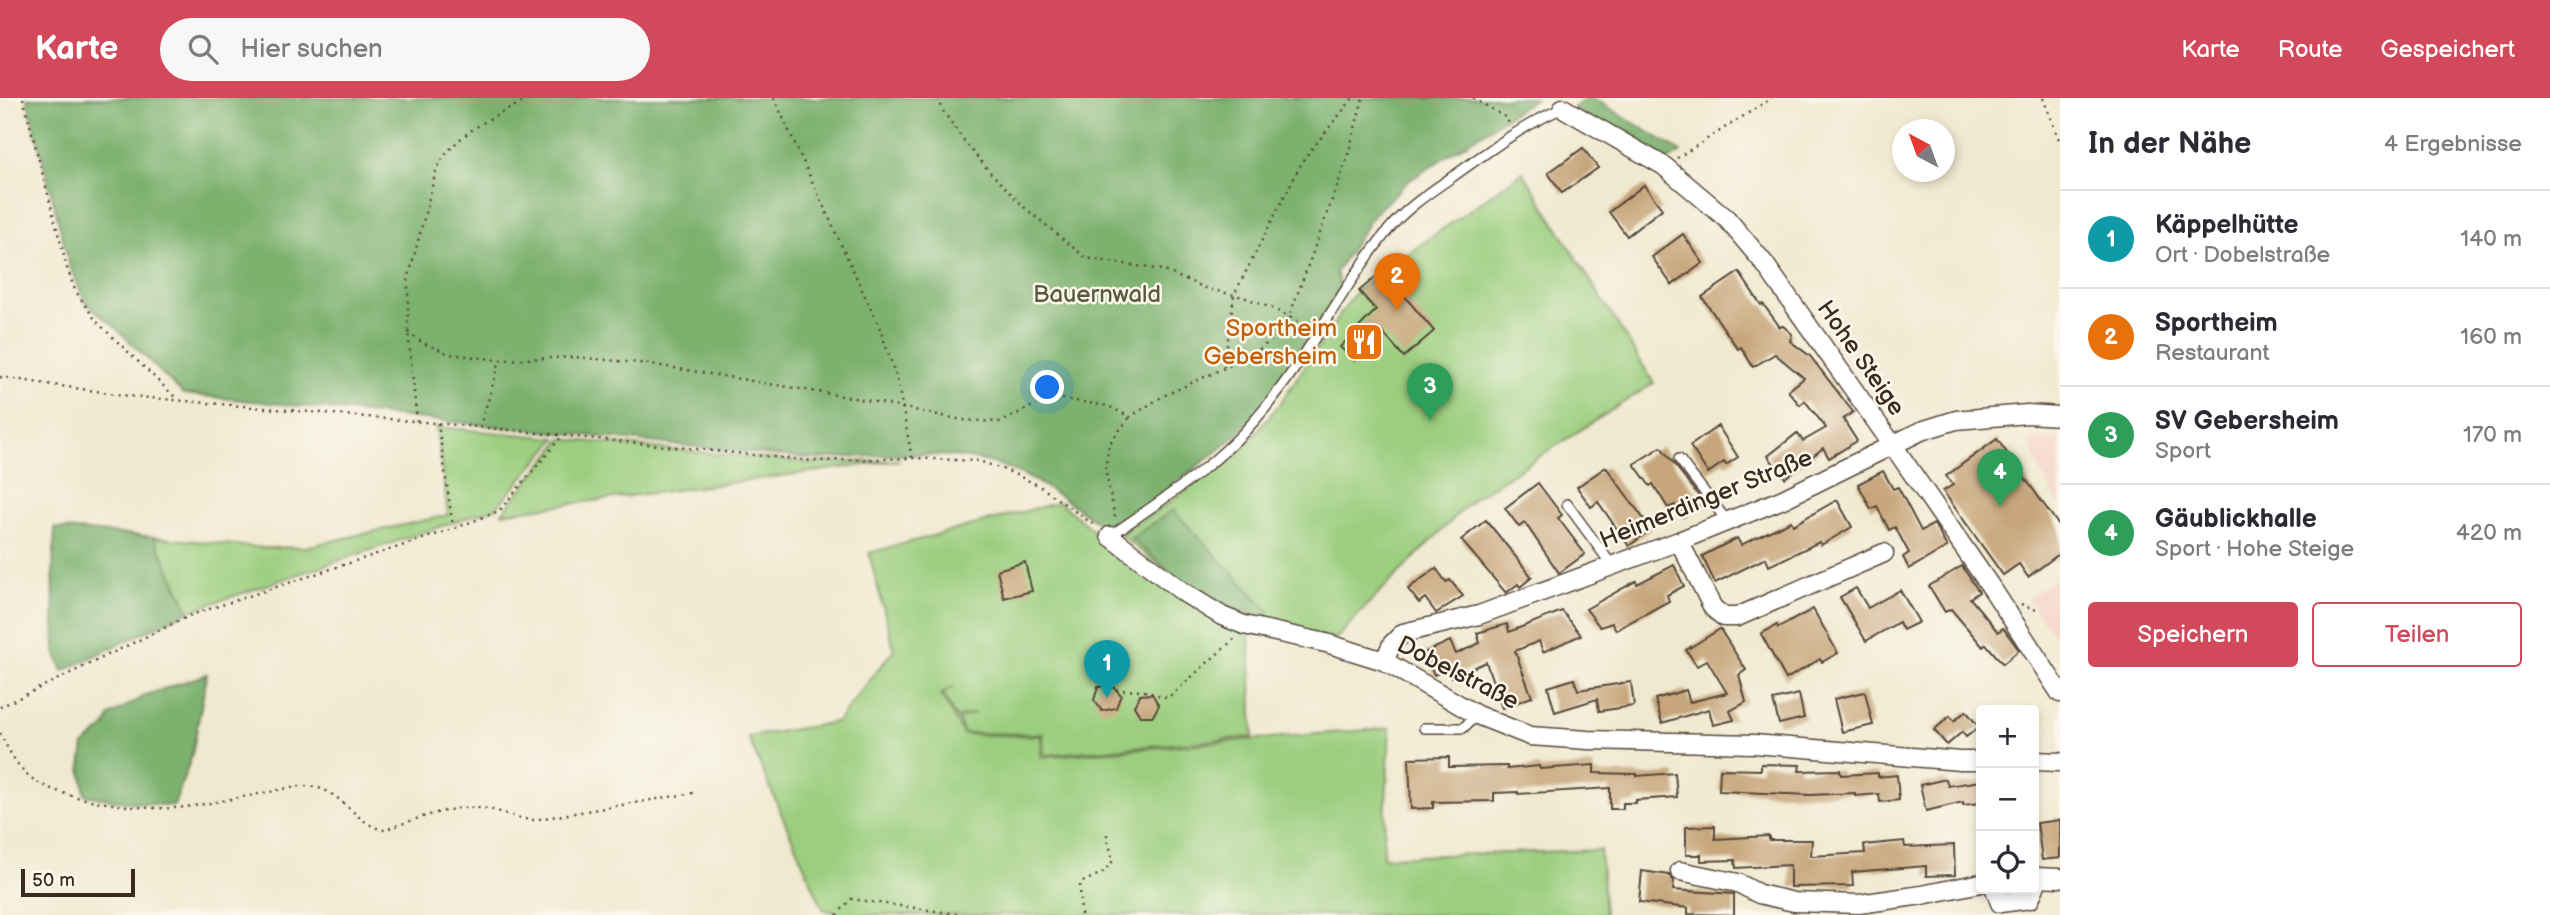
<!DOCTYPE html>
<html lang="de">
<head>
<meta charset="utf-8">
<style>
	body { margin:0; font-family:"Balsamiq Sans",sans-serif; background:#f7f7f7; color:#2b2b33 }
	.controls { position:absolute; right:21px; bottom:21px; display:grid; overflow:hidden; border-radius:7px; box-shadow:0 4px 10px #0003 }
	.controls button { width:63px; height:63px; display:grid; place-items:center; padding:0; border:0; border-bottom:2px solid #e1e1e2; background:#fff; color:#2b2b33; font:35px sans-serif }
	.compass { position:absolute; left:1892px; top:21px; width:63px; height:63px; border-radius:50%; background:#fff; box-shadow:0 4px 10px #0003; rotate:319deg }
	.scale { position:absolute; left:21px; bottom:18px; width:114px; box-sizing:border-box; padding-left:7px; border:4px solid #3b2a1e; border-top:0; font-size:19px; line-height:24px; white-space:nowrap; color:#3b2a1e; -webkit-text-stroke:5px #fbf7ec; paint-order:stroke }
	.you { position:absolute; left:1048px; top:290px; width:24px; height:24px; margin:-18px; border:5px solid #fff; border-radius:50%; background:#1a73e8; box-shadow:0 0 0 10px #1a73e833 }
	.badge { display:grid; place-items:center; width:46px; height:46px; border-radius:50%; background:#d1495b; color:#fff; font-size:23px; font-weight:700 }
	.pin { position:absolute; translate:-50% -58px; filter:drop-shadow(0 2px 4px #0008) }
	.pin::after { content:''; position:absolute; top:37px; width:24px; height:21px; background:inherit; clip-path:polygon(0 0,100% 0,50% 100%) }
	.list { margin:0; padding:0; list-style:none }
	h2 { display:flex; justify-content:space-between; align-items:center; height:91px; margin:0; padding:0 28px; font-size:30px }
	h2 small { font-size:23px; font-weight:400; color:#7c7c81 }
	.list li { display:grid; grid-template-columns:46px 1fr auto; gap:21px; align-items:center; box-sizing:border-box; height:98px; padding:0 28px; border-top:2px solid #e1e1e2 }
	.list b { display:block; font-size:26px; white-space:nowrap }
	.list p { margin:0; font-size:23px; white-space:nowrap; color:#7c7c81 }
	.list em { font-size:23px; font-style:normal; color:#7c7c81 }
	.actions { display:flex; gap:14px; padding:21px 28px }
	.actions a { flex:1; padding:16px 0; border:2px solid #d1495b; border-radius:7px; text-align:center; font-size:24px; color:#d1495b }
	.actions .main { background:#d1495b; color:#fff }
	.icon { flex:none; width:38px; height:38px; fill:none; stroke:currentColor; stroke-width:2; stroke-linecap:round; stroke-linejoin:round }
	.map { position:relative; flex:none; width:2060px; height:817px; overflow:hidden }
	header { display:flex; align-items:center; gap:42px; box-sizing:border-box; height:98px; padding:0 35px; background:#d1495b; color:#fff }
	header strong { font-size:33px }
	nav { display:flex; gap:38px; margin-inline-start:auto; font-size:24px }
	.search { width:490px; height:63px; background:#f7f7f7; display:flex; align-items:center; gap:18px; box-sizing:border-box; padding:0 24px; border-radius:38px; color:#7c7c81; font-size:26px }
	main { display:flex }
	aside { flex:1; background:#fff }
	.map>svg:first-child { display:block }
	.built { fill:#f6d2c5 }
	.green { fill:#9bce7f; stroke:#6b7c4e; stroke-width:2 }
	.forest { fill:#7cb16e; stroke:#5c6e46; stroke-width:2 }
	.building { fill:#c7a67c }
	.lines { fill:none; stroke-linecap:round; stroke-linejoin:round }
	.lane-casing { stroke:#564739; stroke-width:12 }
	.street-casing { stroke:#564739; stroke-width:21 }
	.path { stroke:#564739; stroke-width:2.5; stroke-dasharray:2 5; stroke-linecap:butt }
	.lane { stroke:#fff; stroke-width:9 }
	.street { stroke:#fff; stroke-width:18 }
	.labels { text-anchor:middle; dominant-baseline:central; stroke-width:5; stroke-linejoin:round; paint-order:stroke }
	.park-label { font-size:24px; fill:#585b3b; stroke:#fbf7ec }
	.food-label { font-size:24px; fill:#c56008; stroke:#fbf7ec; text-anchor:end }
	.street-label { font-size:24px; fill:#3b2a1e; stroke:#fbf7ec }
</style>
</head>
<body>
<header>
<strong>Karte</strong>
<div class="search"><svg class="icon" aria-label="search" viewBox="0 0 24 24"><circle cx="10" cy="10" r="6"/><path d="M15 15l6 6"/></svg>Hier suchen</div>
<nav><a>Karte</a><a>Route</a><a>Gespeichert</a></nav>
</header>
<main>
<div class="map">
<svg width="2060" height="817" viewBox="0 0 2060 817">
	<rect width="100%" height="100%" fill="#fbf7ec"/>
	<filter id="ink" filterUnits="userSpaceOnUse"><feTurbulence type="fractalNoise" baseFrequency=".0143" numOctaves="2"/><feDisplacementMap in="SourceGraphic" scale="14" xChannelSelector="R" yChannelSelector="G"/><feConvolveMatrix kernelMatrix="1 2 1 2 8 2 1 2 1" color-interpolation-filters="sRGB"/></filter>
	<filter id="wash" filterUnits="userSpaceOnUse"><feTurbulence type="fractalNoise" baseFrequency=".00686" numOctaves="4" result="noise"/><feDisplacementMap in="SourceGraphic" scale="28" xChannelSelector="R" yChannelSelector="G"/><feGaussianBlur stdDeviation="1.57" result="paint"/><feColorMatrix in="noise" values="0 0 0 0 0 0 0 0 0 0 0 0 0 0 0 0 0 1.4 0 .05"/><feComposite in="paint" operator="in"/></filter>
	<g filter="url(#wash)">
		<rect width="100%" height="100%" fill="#f0e9d0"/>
		<g class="built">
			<polygon points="2028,341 2060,341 2060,409 2041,375"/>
			<polygon points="2060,477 2060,545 2027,501"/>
		</g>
		<g class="green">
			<polygon points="1523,74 1654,285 1473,401 1372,502 1336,541 1234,519 1204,505 1120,436 1163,409 1214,371 1252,339 1278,308 1357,192"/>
			<polygon points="436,329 557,340 496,410 189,513 154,439 264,450 305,449 448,417"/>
			<polygon points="562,341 812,365 901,362 502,415"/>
			<polygon points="1059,404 1107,444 1249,534 1253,639 1044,657 1043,636 964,635 958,621 975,615 956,620 943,596 954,588 941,596 963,636 1041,638 1041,659 1390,630 1383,759 1600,752 1605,817 842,817 823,811 748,639 837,624 894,551 869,455"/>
		</g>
		<g class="forest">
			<path d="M 27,0 L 1536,0 L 1407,84 L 1374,116 L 1336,174 L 1341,190 C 1310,240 1274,302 1231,342 C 1213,358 1191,372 1172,387 L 1166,397 L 1110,433 C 1079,412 1049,388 1015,373 C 957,347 875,359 813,361 L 183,296 L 115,229 L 86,205 L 70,169 Z"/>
			<polygon points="1587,0 1593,0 1681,54 1664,65 1573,10"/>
			<path d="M 1173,412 L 1269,513 L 1267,519 C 1210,508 1173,478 1131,440 Z"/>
			<polygon points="55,430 154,439 189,513 63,573 55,554 53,470"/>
			<polygon points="207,576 192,657 174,708 118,703 85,697 81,669 84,647 105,629 110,618 146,597"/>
		</g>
		<g id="blocks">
			<g class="building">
				<polygon points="1583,50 1598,70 1562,95 1548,75"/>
				<polygon points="1644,87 1662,111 1627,138 1609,114"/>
				<polygon points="1683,136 1703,165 1672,187 1652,159"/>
				<polygon points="1383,173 1434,233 1404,259 1383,235 1355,263 1340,249 1376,212 1359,193"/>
				<polygon points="1739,174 1761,207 1763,206 1780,229 1783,228 1792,236 1790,243 1810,258 1853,314 1843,321 1857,343 1829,360 1823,350 1785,380 1768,358 1797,335 1803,343 1826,330 1805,303 1800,307 1788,293 1804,280 1775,256 1753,269 1741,249 1738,251 1702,199"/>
				<polygon points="1718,328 1738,359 1726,367 1724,364 1708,375 1690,348"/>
				<polygon points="1997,341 2060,429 2060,455 2028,479 2019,466 2003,477 1943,393 1953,387 1946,378"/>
				<polygon points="1661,349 1704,405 1683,419 1675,407 1668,410 1653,386 1650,388 1634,366"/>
				<polygon points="1606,369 1651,431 1629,448 1598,404 1591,409 1577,389"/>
				<polygon points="1883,373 1893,391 1898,389 1921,433 1934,426 1947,449 1909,471 1903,459 1909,455 1895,429 1889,432 1877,408 1871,411 1858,386"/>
				<polygon points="1538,385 1562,417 1558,420 1585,456 1559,475 1525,425 1519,429 1505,410"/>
				<polygon points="1837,402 1852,429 1821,447 1819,444 1769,468 1766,460 1715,485 1702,458 1737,440 1741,447 1791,423 1793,427"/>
				<polygon points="1486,422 1532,479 1520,489 1518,486 1506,495 1461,442"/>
				<polygon points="1025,464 1032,493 1004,500 997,472"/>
				<polygon points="1674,467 1684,488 1667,497 1669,503 1616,532 1612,525 1600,529 1586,511 1636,483 1637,486"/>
				<polygon points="1962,468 1979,494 1970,500 1998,534 2003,530 2019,552 2003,566 1986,546 1983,549 1951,511 1945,514 1929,488"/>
				<polygon points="1436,470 1446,484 1450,482 1463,498 1436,515 1425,500 1419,505 1408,491"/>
				<polygon points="1856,490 1868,510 1900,492 1919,524 1903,532 1899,524 1866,543 1840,499"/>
				<polygon points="1813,511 1838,555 1822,564 1820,561 1786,581 1761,536 1777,527 1778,530"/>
				<polygon points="1562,513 1581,537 1543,554 1539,543 1515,553 1532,599 1502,610 1486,564 1452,579 1448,571 1434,577 1424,555 1450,543 1456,556 1480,545 1477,535 1507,526 1509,534"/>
				<polygon points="1720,531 1746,572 1739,577 1746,604 1730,613 1734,622 1713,627 1709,611 1662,625 1655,601 1686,592 1690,604 1727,595 1707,562 1697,568 1686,552"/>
				<polygon points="1574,581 1578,592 1631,584 1634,608 1599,613 1597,601 1555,614 1548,589"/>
				<polygon points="1112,587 1121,597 1116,610 1102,613 1094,602 1098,589"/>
				<polygon points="1865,594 1873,627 1842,634 1834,601"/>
				<polygon points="1152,596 1159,607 1153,618 1140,618 1134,608 1140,597"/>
				<polygon points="1799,596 1804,620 1779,626 1773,602"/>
				<polygon points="1966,613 1979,629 1966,639 1962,634 1947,647 1934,632 1950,618 1954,623"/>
				<polygon points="1449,659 1449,669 1507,668 1507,671 1539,668 1540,671 1594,667 1594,675 1637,676 1637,678 1675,675 1677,699 1636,702 1636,705 1623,705 1623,711 1610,711 1610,690 1518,696 1518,694 1494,695 1494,703 1433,704 1433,710 1411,711 1409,660"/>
				<polygon points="1761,666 1800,667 1799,673 1840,672 1841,677 1878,675 1878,679 1897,677 1899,702 1880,704 1879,696 1855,698 1855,695 1810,697 1719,693 1720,671 1761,672"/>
				<polygon points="1946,681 1948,688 1981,683 1981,705 1963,707 1963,704 1926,713 1920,687"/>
				<polygon points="2060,722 2060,760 2042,762 2037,725"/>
				<polygon points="1715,728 1715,741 1769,738 1769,742 1812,742 1811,758 1865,755 1864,747 1904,743 1905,749 1954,747 1955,777 1926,778 1926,768 1852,774 1853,788 1790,789 1790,767 1736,770 1735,762 1701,763 1701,757 1686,757 1686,729"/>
				<polygon points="1642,773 1669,777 1674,783 1673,792 1734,796 1734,817 1688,816 1688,810 1639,804"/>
			</g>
		</g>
	</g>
	<g filter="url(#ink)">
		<use href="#blocks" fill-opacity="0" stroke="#564739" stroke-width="2"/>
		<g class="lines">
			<defs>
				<g id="lane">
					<polyline points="1679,361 1727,423"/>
					<polyline points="1567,406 1611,466"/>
					<path d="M 1110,438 C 1160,403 1215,369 1255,322 C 1307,263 1340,191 1389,131 C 1407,109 1432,93 1455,77 C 1490,52 1523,27 1563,10"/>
					<polyline points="1424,630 1463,630 1477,617"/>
				</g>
				<g id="street">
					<polyline points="1563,10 1664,68 1727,121 1764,165 1892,346 1995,495 2060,595"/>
					<polyline points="1110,438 1183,494 1222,518 1244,527 1326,545 1384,563 1477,617 1530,638 1588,642 1754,646 1960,663 1981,663"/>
					<polyline points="1679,443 1713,510 1724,519 1737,519 1884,455"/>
					<polyline points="1384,563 1392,546 1403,535 1479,517 1679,443 1783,401 1921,333 1956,322 2027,316 2060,318"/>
					<polyline points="2034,663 2060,664"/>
					<polyline points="1680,773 1738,785 1759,796 1794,804 1859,806 1922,797 1981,785"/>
					<polyline points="2034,779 2060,780"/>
					<polyline points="1995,791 2000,805 2030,801 2039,779"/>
				</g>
			</defs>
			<use href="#lane" class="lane-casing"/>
			<use href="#street" class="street-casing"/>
			<g class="path">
				<polyline points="23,0 67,170 75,192 96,223 177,301"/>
				<polyline points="774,0 880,231 897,281 912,360"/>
				<polyline points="938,0 941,10 967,47 990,74 1024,109 1086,160 1162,172 1208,191 1243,199 1274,211 1309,229"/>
				<polyline points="1473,0 1505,19 1510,26"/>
				<polyline points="2043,0 2060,44"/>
				<polyline points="1677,60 1772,0"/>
				<polyline points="408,234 423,245 450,256 500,262 575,259 650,266 866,302 962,322 1001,324 1050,299 1108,308 1130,319 1163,298 1253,257 1273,240 1289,219 1346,64 1363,0"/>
				<polyline points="1224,269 1234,197 1303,62 1353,0"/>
				<polyline points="0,279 129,298 480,329 813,363 912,360 979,363 1010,374 1038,387 1097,429"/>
				<path d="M 417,323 L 408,234 L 408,182 L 436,73 C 452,36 497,16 532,0"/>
				<polyline points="438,325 453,429"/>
				<polyline points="480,329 500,262"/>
				<polyline points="1115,419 1105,371 1109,346 1130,319"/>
				<polyline points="2021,506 2036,512"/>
				<polyline points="1116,592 1144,593 1168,600 1234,541"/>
				<polyline points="0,609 191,517 453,431 499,413 562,338"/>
				<path d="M 0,635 C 9,653 17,670 34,682 C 64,703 149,714 185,709 C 213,705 241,699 269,694 C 281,692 295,687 306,688 C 341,689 352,724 383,732 C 413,723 448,707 480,710 C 499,711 514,721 533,722 L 693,695"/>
				<polyline points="837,817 851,801 964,817"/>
				<polyline points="1081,817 1080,785 1102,775 1113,763 1106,733"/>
			</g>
			<use href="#lane" class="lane"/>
			<use href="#street" class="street"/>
		</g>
	</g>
	<defs>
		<symbol id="restaurant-square" viewBox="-11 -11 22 22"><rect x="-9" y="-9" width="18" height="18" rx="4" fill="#e8710a" stroke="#fbf7ec"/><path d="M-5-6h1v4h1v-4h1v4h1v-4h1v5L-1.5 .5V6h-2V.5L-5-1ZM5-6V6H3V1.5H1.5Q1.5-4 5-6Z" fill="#fff"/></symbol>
	</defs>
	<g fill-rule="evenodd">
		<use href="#restaurant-square" x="1342" y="222" width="44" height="44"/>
	</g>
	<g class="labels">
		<g class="park-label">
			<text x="1097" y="196">Bauernwald</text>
		</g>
		<g class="food-label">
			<text x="1337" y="230">Sportheim<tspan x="1337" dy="28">Gebersheim</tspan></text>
		</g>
		<g class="street-label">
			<text transform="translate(1861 260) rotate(55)">Hohe Steige</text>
			<text transform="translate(1706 401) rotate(-22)">Heimerdinger Straße</text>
			<text transform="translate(1458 575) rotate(27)">Dobelstraße</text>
		</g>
	</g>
</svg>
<div class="controls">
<button>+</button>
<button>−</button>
<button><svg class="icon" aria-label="locate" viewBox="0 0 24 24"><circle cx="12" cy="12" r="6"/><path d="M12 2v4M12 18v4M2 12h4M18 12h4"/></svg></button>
</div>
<svg class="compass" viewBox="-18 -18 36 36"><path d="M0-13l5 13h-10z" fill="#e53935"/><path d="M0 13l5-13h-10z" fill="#7c7c81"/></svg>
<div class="scale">50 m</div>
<div class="you"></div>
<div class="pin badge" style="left:1107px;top:600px;background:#0f9aa8">1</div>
<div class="pin badge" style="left:1397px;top:213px;background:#e8710a">2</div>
<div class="pin badge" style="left:1430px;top:323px;background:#2e9e5b">3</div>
<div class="pin badge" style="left:2000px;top:409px;background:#2e9e5b">4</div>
</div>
<aside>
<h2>In der Nähe<small>4 Ergebnisse</small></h2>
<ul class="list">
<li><span class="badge" style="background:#0f9aa8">1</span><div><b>Käppelhütte</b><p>Ort · Dobelstraße</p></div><em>140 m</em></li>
<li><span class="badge" style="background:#e8710a">2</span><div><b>Sportheim</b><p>Restaurant</p></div><em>160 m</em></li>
<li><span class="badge" style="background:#2e9e5b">3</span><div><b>SV Gebersheim</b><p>Sport</p></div><em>170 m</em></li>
<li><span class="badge" style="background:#2e9e5b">4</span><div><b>Gäublickhalle</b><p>Sport · Hohe Steige</p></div><em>420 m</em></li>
</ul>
<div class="actions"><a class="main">Speichern</a><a>Teilen</a></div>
</aside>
</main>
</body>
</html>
